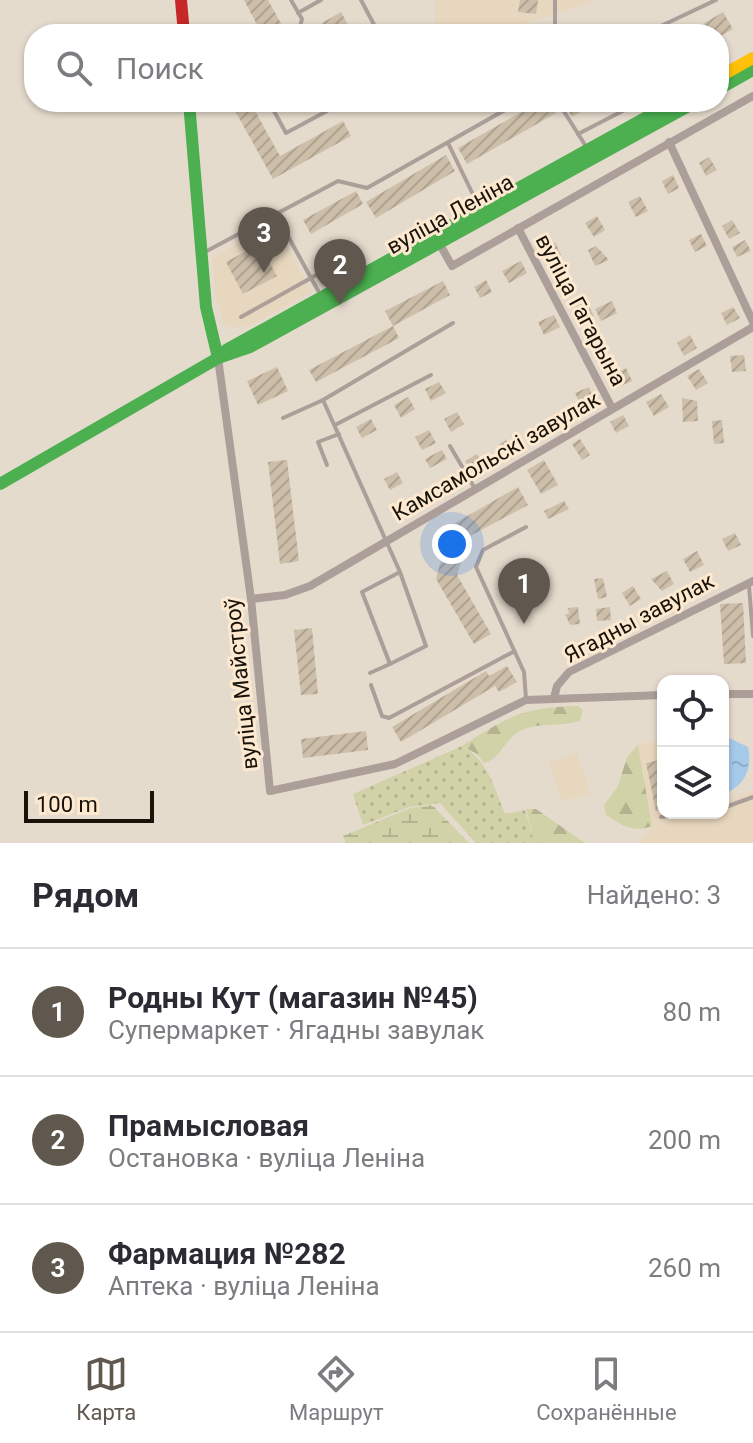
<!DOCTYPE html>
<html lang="ru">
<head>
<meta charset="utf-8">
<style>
	body { margin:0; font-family:Roboto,sans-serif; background:#f7f7f7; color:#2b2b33 }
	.controls { position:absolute; right:24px; bottom:24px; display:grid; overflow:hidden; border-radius:16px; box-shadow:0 2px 6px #0004 }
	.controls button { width:72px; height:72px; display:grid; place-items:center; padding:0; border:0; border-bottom:2px solid #e1e1e2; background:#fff; color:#2b2b33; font:40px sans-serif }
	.scale { position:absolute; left:24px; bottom:20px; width:130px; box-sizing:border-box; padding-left:8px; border:4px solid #181209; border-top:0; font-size:22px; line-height:28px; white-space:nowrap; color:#181209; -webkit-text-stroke:6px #fce9d0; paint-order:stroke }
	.you { position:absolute; left:452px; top:544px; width:28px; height:28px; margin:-20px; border:6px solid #fff; border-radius:50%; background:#1a73e8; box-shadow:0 0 0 12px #1a73e833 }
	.badge { display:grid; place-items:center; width:52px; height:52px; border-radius:50%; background:#60584e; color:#fff; font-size:26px; font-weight:700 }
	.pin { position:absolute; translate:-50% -66px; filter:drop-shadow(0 2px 4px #0008) }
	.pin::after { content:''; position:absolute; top:42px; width:28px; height:24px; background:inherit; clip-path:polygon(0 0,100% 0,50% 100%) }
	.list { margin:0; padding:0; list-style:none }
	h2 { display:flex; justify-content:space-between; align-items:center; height:104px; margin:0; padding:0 32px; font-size:34px }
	h2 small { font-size:26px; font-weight:400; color:#7c7c81 }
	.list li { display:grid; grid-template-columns:52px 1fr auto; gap:24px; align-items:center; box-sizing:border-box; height:128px; padding:0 32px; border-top:2px solid #e1e1e2 }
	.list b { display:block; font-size:30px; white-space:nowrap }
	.list p { margin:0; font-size:26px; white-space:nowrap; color:#7c7c81 }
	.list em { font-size:26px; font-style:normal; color:#7c7c81 }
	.icon { flex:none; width:44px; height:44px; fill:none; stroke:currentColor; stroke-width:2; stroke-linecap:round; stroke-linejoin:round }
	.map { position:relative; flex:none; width:753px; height:843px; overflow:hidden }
	.search { position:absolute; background:#fff; box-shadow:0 2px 6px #0004; left:24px; right:24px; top:24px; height:88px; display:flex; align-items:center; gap:20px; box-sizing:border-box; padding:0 28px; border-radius:32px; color:#7c7c81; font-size:30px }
	.sheet { height:488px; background:#fff }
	nav { display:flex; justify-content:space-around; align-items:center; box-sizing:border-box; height:112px; border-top:2px solid #e1e1e2; background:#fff; font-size:22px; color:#7c7c81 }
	nav a { display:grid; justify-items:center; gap:4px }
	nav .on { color:#60584e }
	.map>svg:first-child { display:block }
	.built { fill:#e8d7bf }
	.grass { fill:url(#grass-dots) }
	.forest { fill:url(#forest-firs) }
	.wetland { fill:url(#wetland-marsh) }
	.water { fill:url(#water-ripples) }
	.building { fill:url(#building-hatch) }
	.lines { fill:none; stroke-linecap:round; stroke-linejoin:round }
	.lane { stroke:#ac9f9a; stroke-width:4 }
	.street { stroke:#ac9f9a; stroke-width:8 }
	.fast { stroke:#4caf50; stroke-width:12 }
	.slow { stroke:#ffc107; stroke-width:12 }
	.jam { stroke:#c62828; stroke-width:12 }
	.labels { text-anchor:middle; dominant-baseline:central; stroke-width:6; stroke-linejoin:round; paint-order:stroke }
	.street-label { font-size:22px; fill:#181209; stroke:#fce9d0 }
</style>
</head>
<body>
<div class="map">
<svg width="753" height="843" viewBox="0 0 753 843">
	<defs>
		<pattern id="grass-dots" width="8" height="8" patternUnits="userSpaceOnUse" patternTransform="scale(2)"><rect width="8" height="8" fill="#d1d2a8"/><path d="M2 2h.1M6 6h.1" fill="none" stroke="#b3b38f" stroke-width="1.8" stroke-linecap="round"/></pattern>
		<pattern id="forest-firs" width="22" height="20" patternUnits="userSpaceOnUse" patternTransform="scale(2)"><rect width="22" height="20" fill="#d1d2a8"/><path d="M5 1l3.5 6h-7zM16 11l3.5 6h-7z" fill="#b3b38f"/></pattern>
		<pattern id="wetland-marsh" width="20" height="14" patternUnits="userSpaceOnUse" patternTransform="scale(2)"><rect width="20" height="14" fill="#d1d2a8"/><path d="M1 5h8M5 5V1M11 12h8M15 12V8" fill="none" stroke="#b3b38f"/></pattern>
		<pattern id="water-ripples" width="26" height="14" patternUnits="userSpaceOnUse" patternTransform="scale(2)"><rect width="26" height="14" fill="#a6caea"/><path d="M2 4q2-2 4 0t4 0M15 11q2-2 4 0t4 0" fill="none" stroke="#8eacc7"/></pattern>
		<pattern id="building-hatch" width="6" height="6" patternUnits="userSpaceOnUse" patternTransform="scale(2)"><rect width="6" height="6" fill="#cdbea9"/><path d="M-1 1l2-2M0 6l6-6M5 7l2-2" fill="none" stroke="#afa290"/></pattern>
	</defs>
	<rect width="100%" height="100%" fill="#e5dbcd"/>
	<g class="built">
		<polygon points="435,0 599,0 492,34 435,34"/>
		<polygon points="276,227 312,292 249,326 232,328 224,324 216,297 212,258 264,228"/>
		<polygon points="663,739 663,813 723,813 723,802 753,790 753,843 637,843 652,829 638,745"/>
		<polygon points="577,753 591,794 562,801 549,763"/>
	</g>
	<path class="grass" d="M 462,746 C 488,760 494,788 505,814 L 525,810 L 533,836 L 527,843 L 476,843 L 440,803 L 409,807 L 363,825 L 353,794 Z"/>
	<g class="forest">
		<path d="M 578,706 L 583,710 L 580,721 C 561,727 541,722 522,730 C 504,738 503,758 484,763 L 477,754 L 462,746 C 508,717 522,707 578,706 Z"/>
		<path d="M 638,745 L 652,826 C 633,833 623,826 606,815 L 604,805 L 618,786 L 627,757 Z"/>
		<polygon points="526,809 536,809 585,843 527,843 533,836"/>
	</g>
	<polygon class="wetland" points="432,805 469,843 346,843 343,836 410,808"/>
	<path class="water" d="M 723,735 L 748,747 C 753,769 744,787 723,794 Z"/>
	<g class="building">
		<polygon points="244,0 268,0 284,29 262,34"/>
		<polygon points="520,0 538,0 536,14 518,12"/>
		<polygon points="341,12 353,34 328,34 322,23"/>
		<polygon points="723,12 733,29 719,37 719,34 686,34"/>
		<polygon points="230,102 250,102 280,156 343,121 351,136 273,179"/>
		<polygon points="539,102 550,102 556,113 467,164 458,148"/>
		<polygon points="563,102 594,102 595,104 572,117"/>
		<polygon points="446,155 455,171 376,218 366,202"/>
		<polygon points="709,157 717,170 706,176 699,163"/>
		<polygon points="673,175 679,188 668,194 662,181"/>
		<polygon points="356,191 363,204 311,234 303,220"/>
		<polygon points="640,196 648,211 636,217 628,202"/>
		<polygon points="597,216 605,230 594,237 585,223"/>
		<polygon points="732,220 740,233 729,239 722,226"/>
		<polygon points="701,234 707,246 695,252 689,240"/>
		<polygon points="745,240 751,251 737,257 732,247"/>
		<polygon points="555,242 561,255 550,260 544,247"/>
		<polygon points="259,244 277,276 243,294 226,262"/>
		<polygon points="596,246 609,260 595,266 588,250"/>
		<polygon points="521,261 527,273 509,283 502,271"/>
		<polygon points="486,280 492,292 480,298 474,287"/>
		<polygon points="443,281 450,295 393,326 385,311"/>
		<polygon points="586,301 594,316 583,322 575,307"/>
		<polygon points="612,301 617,313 601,321 595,309"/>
		<polygon points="733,307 740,318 727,325 721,313"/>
		<polygon points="554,315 560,327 544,335 538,322"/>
		<polygon points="393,326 399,338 316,382 309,370"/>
		<polygon points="690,335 697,348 684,356 677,343"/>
		<polygon points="744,355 746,371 732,372 730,356"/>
		<polygon points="277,367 288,391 258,405 247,381"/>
		<polygon points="626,368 632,381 616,388 610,376"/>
		<polygon points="699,369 708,383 696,390 687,376"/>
		<polygon points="439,382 446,393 431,401 425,389"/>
		<polygon points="589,387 594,399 581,405 575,393"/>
		<polygon points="661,394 669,407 654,416 646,402"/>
		<polygon points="408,397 415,409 401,418 394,405"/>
		<polygon points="682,398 697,401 698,421 683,422"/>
		<polygon points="457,412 464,424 451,432 444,419"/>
		<polygon points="623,415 629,426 616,433 610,422"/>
		<polygon points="371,419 377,430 362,438 356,427"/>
		<polygon points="722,420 724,443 714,444 712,421"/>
		<polygon points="429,430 436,443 422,450 415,437"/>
		<polygon points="580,439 590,455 582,460 572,444"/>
		<polygon points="506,440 516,456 508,461 499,444"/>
		<polygon points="442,450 447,459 430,468 425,459"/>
		<polygon points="477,454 483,466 471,472 465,461"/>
		<polygon points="287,460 299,561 280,564 268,462"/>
		<polygon points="544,460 558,485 541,494 527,470"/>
		<polygon points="397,472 403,483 390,490 384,479"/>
		<polygon points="518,487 528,505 470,536 457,575 491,634 474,644 436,579 450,526"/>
		<polygon points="564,501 569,509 548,519 544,511"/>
		<polygon points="735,533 741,545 728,551 722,539"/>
		<polygon points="697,551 704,565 690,572 683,559"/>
		<polygon points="667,571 674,584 662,591 651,579"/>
		<polygon points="603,578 607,597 598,599 594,579"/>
		<polygon points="633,586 641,599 630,606 622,593"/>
		<polygon points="743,603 746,663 724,664 720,604"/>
		<polygon points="578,607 580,624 570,625 565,614 569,614 568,608"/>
		<polygon points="610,607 611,620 597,621 596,609"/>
		<polygon points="312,628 318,694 301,695 294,630"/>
		<polygon points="507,666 517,682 499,692 495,686 401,742 392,727 486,671 489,676"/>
		<polygon points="366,731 368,750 303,758 301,739"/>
		<polygon points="663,759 663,810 656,811 646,763"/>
	</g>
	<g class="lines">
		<g class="lane">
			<polyline points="291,0 302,19 298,34"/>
			<polyline points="361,0 379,34"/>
			<polyline points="555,0 555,34"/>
			<polyline points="298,13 321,0"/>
			<polyline points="644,34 716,0"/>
			<polyline points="269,102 286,133 327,111"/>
			<polyline points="558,102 587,148"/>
			<polyline points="578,134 640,102"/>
			<polyline points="448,143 480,209"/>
			<polyline points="277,216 311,278 345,259"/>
			<polyline points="203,253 338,181 367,188 519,102"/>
			<polyline points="241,317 311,278 321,296"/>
			<polyline points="323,400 400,572 362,592 390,664 426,646 400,572"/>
			<polyline points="283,418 323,400 453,323"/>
			<polyline points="335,425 431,375"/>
			<polyline points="450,446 474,487"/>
			<polyline points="327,465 318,442 339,434"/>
			<polyline points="526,527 483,550 476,567 524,672 526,699"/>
			<polyline points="749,586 753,636"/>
			<polyline points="370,673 390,664"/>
			<polyline points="371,685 382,716 389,718 513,652"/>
			<polyline points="723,808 753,797"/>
			<polyline points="661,817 692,813"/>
		</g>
		<g class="street">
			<polyline points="669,142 753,322"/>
			<polyline points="518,228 612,408"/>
			<polyline points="438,241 452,266 753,96"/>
			<polyline points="218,358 251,599 270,791 395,764 526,700 663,695"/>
			<polyline points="251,599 285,595 310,586 753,327"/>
			<polyline points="723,694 753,694"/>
			<polyline points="554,698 557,686 569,672 753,581"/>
		</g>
		<g class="fast">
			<polyline points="719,89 753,70"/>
			<polyline points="189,102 206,307 218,358"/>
			<polyline points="226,350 674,102"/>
			<polyline points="0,484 218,358 250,347 696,102"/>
		</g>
		<polyline class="slow" points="719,77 753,58"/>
		<polyline class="jam" points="181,0 184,34"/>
	</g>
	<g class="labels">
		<g class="street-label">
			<text transform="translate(450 214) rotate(-29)">вуліца Леніна</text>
			<text transform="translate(581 310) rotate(62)">вуліца Гагарына</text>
			<text transform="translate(496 456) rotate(-30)">Камсамольскі завулак</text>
			<text transform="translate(639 618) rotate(-28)">Ягадны завулак</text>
			<text transform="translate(241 684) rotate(-96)">вуліца Майстроў</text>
		</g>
	</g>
</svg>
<div class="controls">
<button><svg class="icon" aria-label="locate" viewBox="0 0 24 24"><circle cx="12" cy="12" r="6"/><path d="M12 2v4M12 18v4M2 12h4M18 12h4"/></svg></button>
<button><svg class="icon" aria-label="layers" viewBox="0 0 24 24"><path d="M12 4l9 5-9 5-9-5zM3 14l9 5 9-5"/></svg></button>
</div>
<div class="scale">100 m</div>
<div class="you"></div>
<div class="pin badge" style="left:524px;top:624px">1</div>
<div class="pin badge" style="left:340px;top:305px">2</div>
<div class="pin badge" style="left:264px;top:273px">3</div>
<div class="search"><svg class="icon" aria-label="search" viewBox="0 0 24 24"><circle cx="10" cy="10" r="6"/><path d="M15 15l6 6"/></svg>Поиск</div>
</div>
<section class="sheet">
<h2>Рядом<small>Найдено: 3</small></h2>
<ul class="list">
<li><span class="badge">1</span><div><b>Родны Кут (магазин №45)</b><p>Супермаркет · Ягадны завулак</p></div><em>80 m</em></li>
<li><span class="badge">2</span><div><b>Прамысловая</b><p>Остановка · вуліца Леніна</p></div><em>200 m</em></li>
<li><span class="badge">3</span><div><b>Фармация №282</b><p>Аптека · вуліца Леніна</p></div><em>260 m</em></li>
</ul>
</section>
<nav>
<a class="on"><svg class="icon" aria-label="map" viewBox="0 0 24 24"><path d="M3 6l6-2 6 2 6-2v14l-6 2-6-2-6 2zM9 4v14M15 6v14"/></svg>Карта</a>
<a><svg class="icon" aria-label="directions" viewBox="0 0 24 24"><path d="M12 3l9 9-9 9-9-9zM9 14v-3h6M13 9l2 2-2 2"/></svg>Маршрут</a>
<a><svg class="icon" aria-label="saved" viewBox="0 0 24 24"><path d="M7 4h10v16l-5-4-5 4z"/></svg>Сохранённые</a>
</nav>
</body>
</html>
